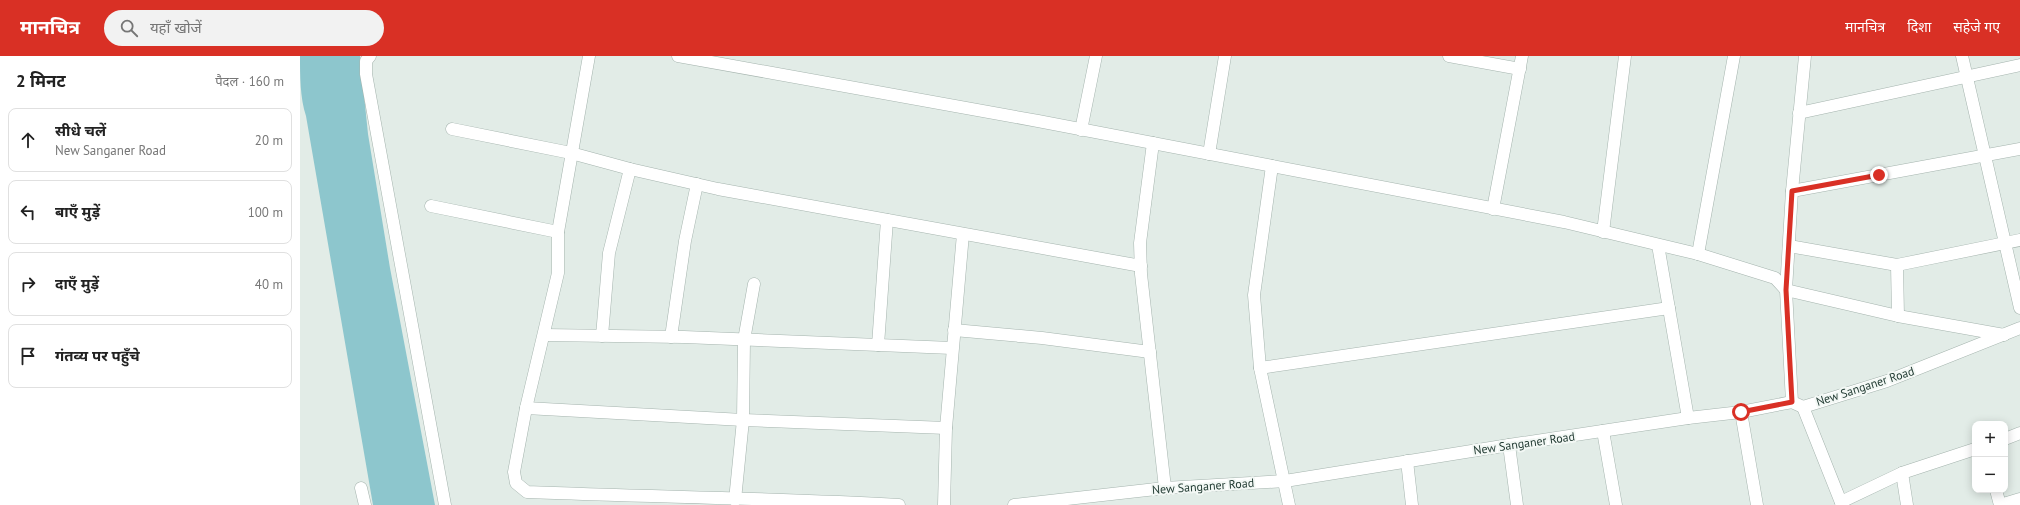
<!DOCTYPE html>
<html lang="hi">
<head>
<meta charset="utf-8">
<style>
	body { margin:0; font-family:"PT Sans","Noto Sans Devanagari",sans-serif; background:#f2f2f2; color:#222 }
	.controls { position:absolute; right:12px; bottom:12px; display:grid; overflow:hidden; border-radius:8px; box-shadow:0 2px 10px #0003 }
	.controls button { width:36px; height:36px; display:grid; place-items:center; padding:0; border:0; border-bottom:1px solid #e0e0e0; background:#fff; color:#222; font:20px sans-serif }
	.stop { position:absolute; width:12px; height:12px; margin:-9px; border:3px solid #d93025; border-radius:50%; background:#fff }
	.stop.end { background:#d93025; border-color:#fff; box-shadow:0 1px 4px #0008 }
	.list { margin:0; padding:0; list-style:none }
	h2 { display:flex; justify-content:space-between; align-items:center; height:52px; margin:0; padding:0 16px; font-size:17px }
	h2 small { font-size:13px; font-weight:400; color:#767676 }
	.list li { display:grid; grid-template-columns:26px 1fr auto; gap:12px; align-items:center; box-sizing:border-box; height:64px; margin:0 8px 8px; padding:0 8px; border:1px solid #e0e0e0; border-radius:8px }
	.list b { display:block; font-size:15px; white-space:nowrap }
	.list p { margin:0; font-size:13px; white-space:nowrap; color:#767676 }
	.list em { font-size:13px; font-style:normal; color:#767676 }
	.icon { flex:none; width:22px; height:22px; fill:none; stroke:currentColor; stroke-width:2; stroke-linecap:round; stroke-linejoin:round }
	.map { position:relative; flex:none; width:1720px; height:449px; overflow:hidden }
	header { display:flex; align-items:center; gap:24px; box-sizing:border-box; height:56px; padding:0 20px; background:#d93025; color:#fff }
	header strong { font-size:19px }
	nav { display:flex; gap:22px; margin-inline-start:auto; font-size:14px }
	.search { width:280px; height:36px; background:#f2f2f2; display:flex; align-items:center; gap:10px; box-sizing:border-box; padding:0 14px; border-radius:22px; color:#767676; font-size:15px }
	main { display:flex }
	aside { flex:1; background:#fff }
	.map>svg:first-child { display:block }
	.water { fill:#8dc6cd }
	.lines { fill:none; stroke-linecap:round; stroke-linejoin:round }
	.minor-casing { stroke:#a5b4ae; stroke-width:13 }
	.minor { stroke:#fff; stroke-width:12 }
	.route { stroke:#d93025; stroke-width:5 }
	.labels { text-anchor:middle; dominant-baseline:central; stroke-width:4; stroke-linejoin:round; paint-order:stroke }
	.street-label { font-size:12px; fill:#233c34; stroke:#f3f8f5 }
</style>
</head>
<body>
<header>
<strong>मानचित्र</strong>
<div class="search"><svg class="icon" aria-label="search" viewBox="0 0 24 24"><circle cx="10" cy="10" r="6"/><path d="M15 15l6 6"/></svg>यहाँ खोजें</div>
<nav><a>मानचित्र</a><a>दिशा</a><a>सहेजे गए</a></nav>
</header>
<main>
<aside>
<h2>2 मिनट<small>पैदल · 160 m</small></h2>
<ul class="list">
<li><svg class="icon" aria-label="ahead" viewBox="0 0 24 24"><path d="M12 20V5M6 11l6-6 6 6"/></svg><div><b>सीधे चलें</b><p>New Sanganer Road</p></div><em>20 m</em></li>
<li><svg class="icon" aria-label="left" viewBox="0 0 24 24"><path d="M17 20v-9H6M10 6l-5 5 5 5"/></svg><div><b>बाएँ मुड़ें</b></div><em>100 m</em></li>
<li><svg class="icon" aria-label="right" viewBox="0 0 24 24"><path d="M7 20v-9h11M14 6l5 5-5 5"/></svg><div><b>दाएँ मुड़ें</b></div><em>40 m</em></li>
<li><svg class="icon" aria-label="arrive" viewBox="0 0 24 24"><path d="M6 21V4h12l-3 4 3 4H6"/></svg><div><b>गंतव्य पर पहुँचे</b></div></li>
</ul>
</aside>
<div class="map">
<svg width="1720" height="449" viewBox="0 0 1720 449">
	<rect width="100%" height="100%" fill="#e2ece7"/>
	<path class="water" d="M 0,0 L 60,0 L 68,78 L 90,212 L 135,449 L 73,449 L 6,60 C 0,42 0,19 0,0 Z"/>
	<g class="lines">
		<defs>
			<g id="minor">
				<polyline points="70,0 66,5 66,18 145,449"/>
				<path d="M 289,0 L 258,176 L 258,217 L 226,352 L 214,416 L 216,427 L 227,436 C 351,441 475,442 599,449"/>
				<polyline points="378,0 738,65 1264,166 1398,198 1475,222 1486,234 1492,346"/>
				<polyline points="1149,0 1220,13"/>
				<polyline points="1662,0 1720,252"/>
				<polyline points="1499,57 1720,9"/>
				<polyline points="152,73 271,97 330,113 418,133 841,210"/>
				<polyline points="781,74 796,0"/>
				<polyline points="853,87 840,187 841,218 865,432"/>
				<polyline points="909,98 925,0"/>
				<polyline points="972,110 954,239 960,312 989,449"/>
				<polyline points="1492,135 1505,0"/>
				<polyline points="131,150 258,176"/>
				<polyline points="1193,153 1222,0"/>
				<polyline points="1303,176 1325,0"/>
				<polyline points="1358,189 1388,362"/>
				<polyline points="1489,190 1597,209"/>
				<polyline points="1398,198 1434,0"/>
				<polyline points="1598,260 1597,209 1720,184"/>
				<polyline points="654,274 742,282 850,296"/>
				<polyline points="244,279 384,281 652,292"/>
				<polyline points="1704,279 1598,260 1486,234 1492,135 1720,93"/>
				<polyline points="302,280 309,197 330,113"/>
				<polyline points="371,281 385,185 397,128"/>
				<polyline points="578,289 587,164"/>
				<polyline points="960,312 1369,252"/>
				<polyline points="1503,351 1542,449"/>
				<polyline points="226,352 443,364 646,372"/>
				<polyline points="1441,356 1457,449"/>
				<polyline points="1303,375 1316,449"/>
				<polyline points="1705,383 1720,377"/>
				<polyline points="1209,389 1217,449"/>
				<polyline points="1107,405 1112,449"/>
				<polyline points="1602,417 1607,449"/>
				<polyline points="61,432 65,449"/>
				<polyline points="1696,434 1700,449 1720,443"/>
				<polyline points="435,444 443,364 444,284 454,228"/>
				<polyline points="1541,446 1602,417 1675,393"/>
				<polyline points="644,449 646,372 663,178"/>
				<polyline points="714,449 865,432 985,425 1209,389 1388,362 1441,356 1492,346 1503,351 1587,325 1720,272"/>
			</g>
		</defs>
		<use href="#minor" class="minor-casing"/>
		<use href="#minor" class="minor"/>
	</g>
	<g class="lines">
		<polyline class="route" points="1441,356 1492,346 1486,234 1492,135 1579,119"/>
	</g>
	<g class="labels">
		<g class="street-label">
			<text transform="translate(1565 330) rotate(-18)">New Sanganer Road</text>
			<text transform="translate(1224 387) rotate(-8)">New Sanganer Road</text>
			<text transform="translate(903 430) rotate(-4)">New Sanganer Road</text>
		</g>
	</g>
</svg>
<div class="controls">
<button>+</button>
<button>−</button>
</div>
<div class="stop" style="left:1441px;top:356px"></div>
<div class="stop end" style="left:1579px;top:119px"></div>
</div>
</main>
</body>
</html>
